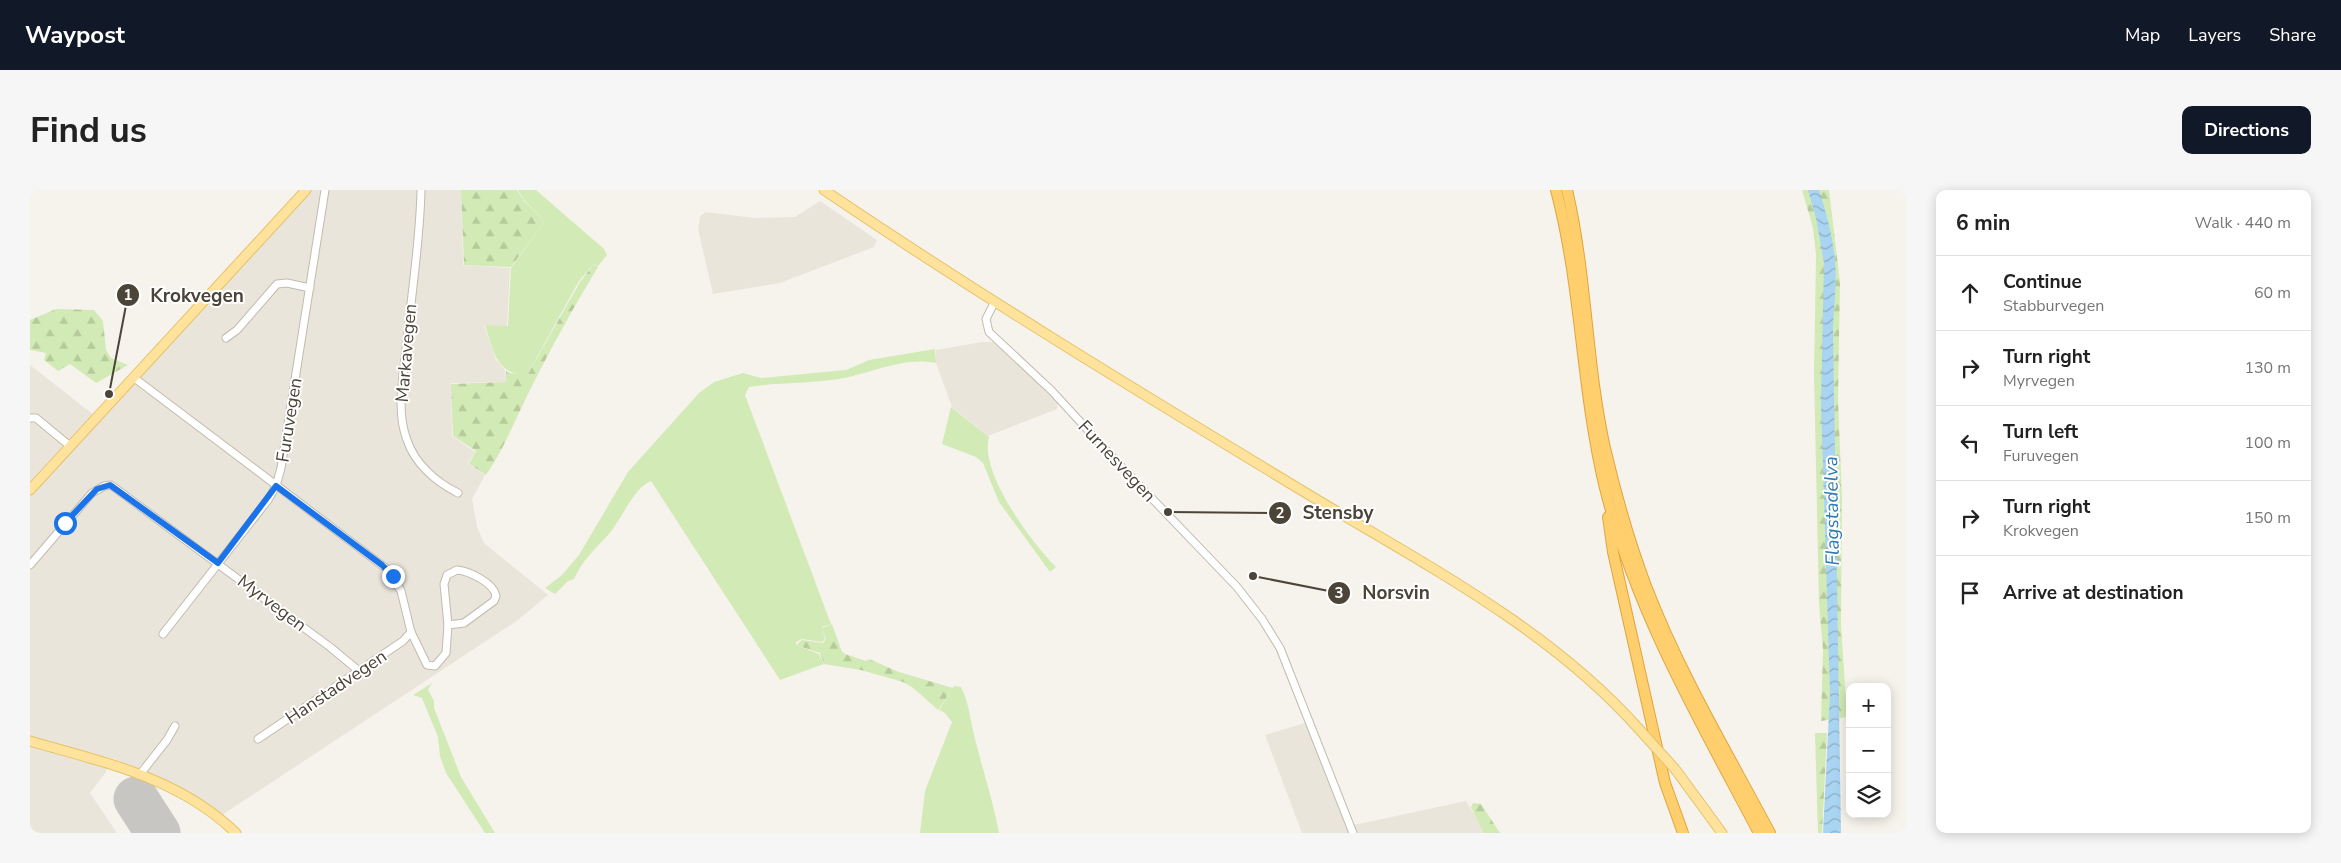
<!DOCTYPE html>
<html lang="en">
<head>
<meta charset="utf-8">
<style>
	body { margin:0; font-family:"Nunito Sans",sans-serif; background:#f6f6f6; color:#222 }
	.controls { position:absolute; right:15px; bottom:15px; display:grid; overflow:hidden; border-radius:10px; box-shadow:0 2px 12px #0003 }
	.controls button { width:45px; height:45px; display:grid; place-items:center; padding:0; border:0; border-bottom:1px solid #e0e0e0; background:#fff; color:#222; font:25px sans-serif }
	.stop { position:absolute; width:15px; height:15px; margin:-11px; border:4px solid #1a73e8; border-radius:50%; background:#fff }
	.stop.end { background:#1a73e8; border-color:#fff; box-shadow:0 1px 5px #0008 }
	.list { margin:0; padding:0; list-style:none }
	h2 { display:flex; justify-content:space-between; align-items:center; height:65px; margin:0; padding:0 20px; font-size:21px }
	h2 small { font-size:16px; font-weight:400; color:#767676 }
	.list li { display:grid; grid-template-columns:32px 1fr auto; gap:15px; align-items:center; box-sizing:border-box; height:75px; padding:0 20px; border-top:1px solid #e0e0e0 }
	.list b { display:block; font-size:19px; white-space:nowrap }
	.list p { margin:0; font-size:16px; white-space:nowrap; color:#767676 }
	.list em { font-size:16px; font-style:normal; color:#767676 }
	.icon { flex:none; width:28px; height:28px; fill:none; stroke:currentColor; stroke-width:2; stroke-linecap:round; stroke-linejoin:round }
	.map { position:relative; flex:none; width:1876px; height:643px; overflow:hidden; border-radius:10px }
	header { display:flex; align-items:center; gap:30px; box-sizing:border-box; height:70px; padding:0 25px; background:#111827; color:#fff }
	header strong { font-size:24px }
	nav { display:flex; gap:28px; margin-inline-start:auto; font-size:18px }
	.intro { display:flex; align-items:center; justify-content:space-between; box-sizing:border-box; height:120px; padding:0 30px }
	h1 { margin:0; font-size:35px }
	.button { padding:12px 22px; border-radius:10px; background:#111827; color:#fff; font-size:18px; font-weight:700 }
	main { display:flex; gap:30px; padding:0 30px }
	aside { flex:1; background:#fff; border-radius:10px; box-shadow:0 2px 12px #0003 }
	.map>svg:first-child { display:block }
	.residential { fill:#eae5da }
	.grass { fill:#d2eab5 }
	.forest { fill:url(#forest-firs) }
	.water { fill:url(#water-waves) }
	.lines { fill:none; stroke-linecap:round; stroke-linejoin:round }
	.runway { stroke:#c8c6c3; stroke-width:45 }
	.minor-casing { stroke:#c2bbae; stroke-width:9 }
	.major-casing { stroke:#e6c16a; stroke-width:11 }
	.highway-casing { stroke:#e0a43c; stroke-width:12 }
	.minor { stroke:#fff; stroke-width:7 }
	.major { stroke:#ffe39c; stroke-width:9 }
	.highway { stroke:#ffcf6e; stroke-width:10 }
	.major-bridge-casing { stroke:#e6c16a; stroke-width:11; stroke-linecap:butt }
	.major-bridge { stroke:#ffe39c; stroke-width:9 }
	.route { stroke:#1a73e8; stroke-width:6 }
	.labels { text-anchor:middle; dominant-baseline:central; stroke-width:4; stroke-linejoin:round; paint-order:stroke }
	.street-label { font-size:18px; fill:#4b4439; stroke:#fff }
	.water-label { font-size:19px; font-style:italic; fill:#2e7ab2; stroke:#fff }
	.leader { fill:none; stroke:#4b4439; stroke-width:2 }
	.callout-dot { fill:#4b4439; stroke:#fff; stroke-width:2 }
	.mark-label { font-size:15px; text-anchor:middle; font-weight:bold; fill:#fff }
	.callout-label { font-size:19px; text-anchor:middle; font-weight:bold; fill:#4b4439; stroke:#fff; stroke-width:4; stroke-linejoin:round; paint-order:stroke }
</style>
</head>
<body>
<header>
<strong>Waypost</strong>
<nav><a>Map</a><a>Layers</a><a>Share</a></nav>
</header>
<div class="intro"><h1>Find us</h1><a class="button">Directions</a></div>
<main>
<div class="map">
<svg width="1876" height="643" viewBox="0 0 1876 643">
	<defs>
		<pattern id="forest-firs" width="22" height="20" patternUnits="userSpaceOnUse" patternTransform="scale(1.25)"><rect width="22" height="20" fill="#d2eab5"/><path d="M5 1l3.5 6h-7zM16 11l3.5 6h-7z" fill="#b6ca9c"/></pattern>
		<pattern id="water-waves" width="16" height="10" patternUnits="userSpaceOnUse" patternTransform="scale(1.25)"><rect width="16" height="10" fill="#a9d4f2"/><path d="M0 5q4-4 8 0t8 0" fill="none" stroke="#8caec5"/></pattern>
	</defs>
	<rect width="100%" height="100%" fill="#f6f3ec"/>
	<g class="residential">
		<polygon points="280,0 431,0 433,75 480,78 477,136 454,135 466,170 475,180 476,192 421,193 422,246 445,262 438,274 455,285 442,309 447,337 454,353 518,405 488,430 192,625 153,600 85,569 0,547 0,175 69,229"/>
		<polygon points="790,11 847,50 844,57 750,93 683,104 668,39 670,27 675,22 725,28 765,27"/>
		<polygon points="952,152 963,152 990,175 1028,212 1027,219 958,246 922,217 906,173 906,160"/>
		<polygon points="1275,533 1324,635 1436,611 1456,643 1272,643 1235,545"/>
		<polygon points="0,555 77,577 76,582 60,603 87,643 0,643"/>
	</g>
	<g class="grass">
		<path d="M 488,0 L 506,0 L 574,59 L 577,65 L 568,76 L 564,74 L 549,91 L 501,178 L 498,184 C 466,187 463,159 455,135 L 478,136 L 481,78 L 515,31 L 494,10 Z"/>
		<path d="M 905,159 L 906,173 C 874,166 839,184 808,189 C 778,194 748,192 719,197 L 715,205 L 801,434 L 792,437 L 795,449 L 792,452 L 772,449 L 766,452 L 766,455 L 789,464 L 794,474 L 750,490 L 621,291 C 603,298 591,331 578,345 C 564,360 552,371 544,389 L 538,391 L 525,404 L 515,398 L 532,385 L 549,365 L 598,282 L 669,203 L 684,192 L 713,183 L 731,188 L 816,180 L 839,170 Z"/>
		<path d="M 921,217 L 959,247 C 949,283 1002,353 1026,377 L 1020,382 L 969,312 L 953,273 L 946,267 L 912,254 Z"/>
		<polygon points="402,493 398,500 404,511 404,518 431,587 465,643 455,643 416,583 410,566 408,547 392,508 383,505"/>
		<path d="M 924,496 L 931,497 C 939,513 940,528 944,545 C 952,578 963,610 969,643 L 890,643 L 895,601 L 922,532 L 915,523 L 909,520 Z"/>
	</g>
	<g class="forest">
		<polygon points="431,0 487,0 494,11 515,31 481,77 434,75"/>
		<polygon points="1772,0 1799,0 1810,92 1808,210 1812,308 1811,434 1817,527 1791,531 1793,460 1789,414 1784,184 1786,65 1783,38"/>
		<path d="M 564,74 L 568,77 C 543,118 520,160 498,204 C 484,232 474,259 456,285 L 439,274 L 446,261 L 423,246 L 421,194 L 476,192 L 476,181 L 480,183 L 498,184 L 550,92 Z"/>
		<polygon points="26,119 64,120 73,131 76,160 81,168 98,175 66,193 40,174 28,181 14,170 16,163 0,160 0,130"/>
		<polygon points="802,434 812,462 815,464 836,471 839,469 869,482 923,498 908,520 882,497 873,492 831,480 794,474 790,463 766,455 772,450 793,453 796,449 792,438"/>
		<polygon points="1785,543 1797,543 1792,643 1788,643"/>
		<polygon points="1443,613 1451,614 1470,643 1454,643 1441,617"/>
	</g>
	<path class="water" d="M 1778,0 L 1789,0 C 1796,22 1803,47 1805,71 C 1807,93 1804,115 1803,137 L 1811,643 L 1793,643 L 1800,503 L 1791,214 L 1794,73 L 1786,28 Z"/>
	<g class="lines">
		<polyline class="runway" points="106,609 128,643"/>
		<defs>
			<g id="minor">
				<path d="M 391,0 C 390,53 381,106 376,159 C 373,189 366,221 377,250 C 385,274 406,292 428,303"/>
				<polyline points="964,113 956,129 959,142 1022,201 1088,273 1207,397 1232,429 1250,458 1323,643"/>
				<polyline points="196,148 207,140 247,94 257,93 280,98"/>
				<polyline points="103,187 357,379 371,401 381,442 397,475 405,476 416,463 418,435"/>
				<polyline points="0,228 6,228 40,256"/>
				<polyline points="0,375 62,303 74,296 81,295 300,457 329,481"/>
				<path d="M 427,380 C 439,381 464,393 466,406 L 464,411 L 434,433 L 418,435 L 414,394 L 417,385 Z"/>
				<polyline points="133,444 238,310 246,296 251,278 295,0"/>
				<polyline points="228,549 373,451 381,442"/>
				<polyline points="111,583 137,550 145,536"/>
			</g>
			<g id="major">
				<path d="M 794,0 C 952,107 1114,205 1276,303 C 1390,372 1518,437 1608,538"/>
				<polyline points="0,300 276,0"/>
				<path d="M 0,551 C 75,573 148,587 206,643"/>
				<polyline points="1645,579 1692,643"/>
			</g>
			<g id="highway">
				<path d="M 1526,0 C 1552,98 1551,200 1575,298 C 1606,422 1670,531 1729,643"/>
				<path d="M 1537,0 C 1557,85 1556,173 1575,258 C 1586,305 1599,351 1616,396 C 1649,482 1697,562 1740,643"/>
				<polyline points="1578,327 1583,362 1635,593 1653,643"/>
			</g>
		</defs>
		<use href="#minor" class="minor-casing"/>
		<use href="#major" class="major-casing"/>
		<use href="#highway" class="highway-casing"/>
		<use href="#minor" class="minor"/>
		<use href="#major" class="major"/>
		<use href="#highway" class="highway"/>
		<defs>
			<polyline id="major-bridge" points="1608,538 1645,579"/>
		</defs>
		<use href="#major-bridge" class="major-bridge-casing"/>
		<use href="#major-bridge" class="major-bridge"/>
	</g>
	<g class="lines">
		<polyline class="route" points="35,333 67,299 80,295 188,373 246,296 352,375 363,386"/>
	</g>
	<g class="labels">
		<g class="street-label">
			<text transform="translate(376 163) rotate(-85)">Markavegen</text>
			<text transform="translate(259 230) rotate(-81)">Furuvegen</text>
			<text transform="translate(1087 271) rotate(47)">Furnesvegen</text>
			<text transform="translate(242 413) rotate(37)">Myrvegen</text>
			<text transform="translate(306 497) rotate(-34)">Hanstadvegen</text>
		</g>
		<g class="water-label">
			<text transform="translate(1802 321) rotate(-91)">Flagstadelva</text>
		</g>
	</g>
	<path class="leader" d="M79 204L98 105M1138 322L1250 323M1223 386L1309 403"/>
	<g class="callout-dot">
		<circle cx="79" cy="204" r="5"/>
		<circle cx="1138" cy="322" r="5"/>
		<circle cx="1223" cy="386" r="5"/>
		<circle cx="98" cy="105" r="12"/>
		<circle cx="1250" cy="323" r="12"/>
		<circle cx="1309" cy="403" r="12"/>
	</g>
	<g class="mark-label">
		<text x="98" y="110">1</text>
		<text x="1250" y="328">2</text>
		<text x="1309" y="408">3</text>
	</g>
	<g class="callout-label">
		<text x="167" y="112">Krokvegen</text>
		<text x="1308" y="329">Stensby</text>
		<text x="1366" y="409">Norsvin</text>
	</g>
</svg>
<div class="controls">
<button>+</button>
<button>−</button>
<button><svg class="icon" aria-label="layers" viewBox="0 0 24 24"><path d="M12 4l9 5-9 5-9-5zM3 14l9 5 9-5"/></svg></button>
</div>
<div class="stop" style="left:35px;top:333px"></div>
<div class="stop end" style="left:363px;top:386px"></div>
</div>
<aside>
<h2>6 min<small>Walk · 440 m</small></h2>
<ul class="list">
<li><svg class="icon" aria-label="ahead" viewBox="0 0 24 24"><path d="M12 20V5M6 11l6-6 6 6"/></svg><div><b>Continue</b><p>Stabburvegen</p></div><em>60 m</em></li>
<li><svg class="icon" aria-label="right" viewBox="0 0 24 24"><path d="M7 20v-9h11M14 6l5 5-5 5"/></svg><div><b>Turn right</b><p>Myrvegen</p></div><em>130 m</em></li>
<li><svg class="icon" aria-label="left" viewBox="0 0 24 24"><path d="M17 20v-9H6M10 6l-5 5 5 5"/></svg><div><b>Turn left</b><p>Furuvegen</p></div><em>100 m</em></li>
<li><svg class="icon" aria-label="right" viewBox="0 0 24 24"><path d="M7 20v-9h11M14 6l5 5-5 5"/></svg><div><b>Turn right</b><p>Krokvegen</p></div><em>150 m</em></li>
<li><svg class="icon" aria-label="arrive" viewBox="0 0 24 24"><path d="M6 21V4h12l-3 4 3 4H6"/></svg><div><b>Arrive at destination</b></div></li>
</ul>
</aside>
</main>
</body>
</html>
